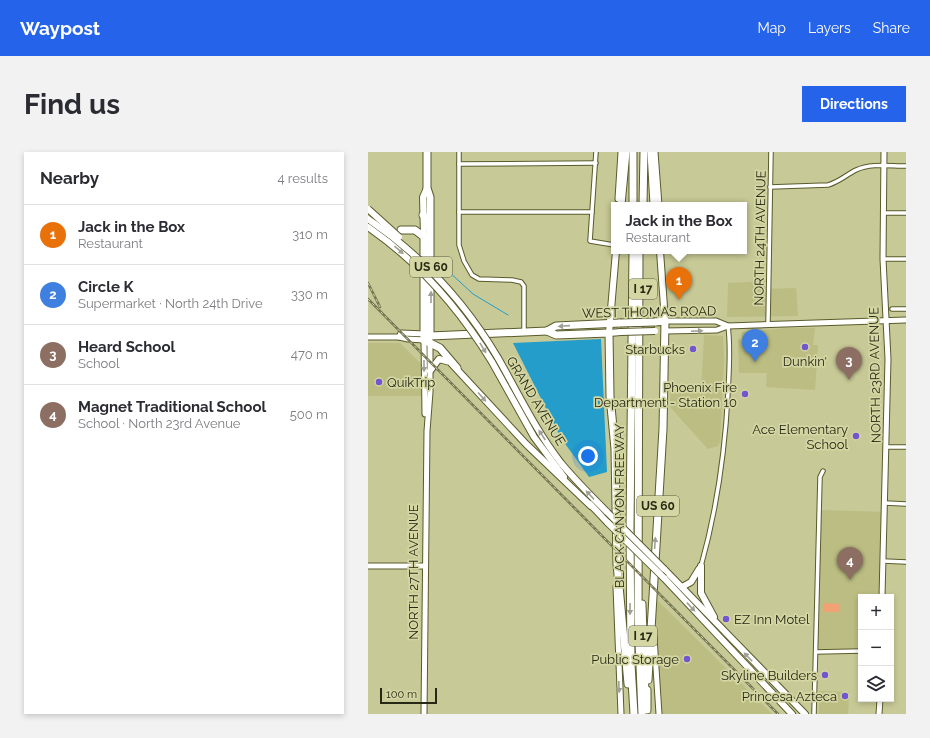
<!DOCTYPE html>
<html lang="en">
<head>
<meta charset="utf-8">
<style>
	body { margin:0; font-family:Raleway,sans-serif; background:#f2f2f3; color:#2b2b33 }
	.controls { position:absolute; right:12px; bottom:12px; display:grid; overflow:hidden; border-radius:0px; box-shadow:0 2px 6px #0003 }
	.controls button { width:36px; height:36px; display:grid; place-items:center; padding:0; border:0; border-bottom:1px solid #e1e1e2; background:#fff; color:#2b2b33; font:20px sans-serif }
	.scale { position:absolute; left:12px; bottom:10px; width:57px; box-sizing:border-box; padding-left:4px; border:2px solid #282914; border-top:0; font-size:11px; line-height:14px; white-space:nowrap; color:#282914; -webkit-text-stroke:3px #d4d6a3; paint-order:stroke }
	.you { position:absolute; left:220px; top:304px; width:14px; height:14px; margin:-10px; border:3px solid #fff; border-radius:50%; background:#1a73e8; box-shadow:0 0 0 6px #1a73e833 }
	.badge { display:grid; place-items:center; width:26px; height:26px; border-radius:50%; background:#2563eb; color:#fff; font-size:13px; font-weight:700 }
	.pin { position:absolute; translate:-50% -33px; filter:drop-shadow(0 1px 2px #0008) }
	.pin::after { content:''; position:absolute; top:21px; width:14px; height:12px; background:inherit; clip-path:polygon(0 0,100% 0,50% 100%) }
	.popup { position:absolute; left:243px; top:50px; width:136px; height:52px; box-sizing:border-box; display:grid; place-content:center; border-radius:0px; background:#fff; filter:drop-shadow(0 1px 3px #0005); font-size:13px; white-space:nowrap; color:#7c7c81 }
	.popup b { font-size:15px; color:#2b2b33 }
	.popup::after { content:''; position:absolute; left:50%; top:100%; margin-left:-8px; border:8px solid transparent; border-top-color:#fff }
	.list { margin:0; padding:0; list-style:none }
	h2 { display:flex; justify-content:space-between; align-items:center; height:52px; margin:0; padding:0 16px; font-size:17px }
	h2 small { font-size:13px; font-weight:400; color:#7c7c81 }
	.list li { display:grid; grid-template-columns:26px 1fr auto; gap:12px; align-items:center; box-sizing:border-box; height:60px; padding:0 16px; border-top:1px solid #e1e1e2 }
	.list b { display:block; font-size:15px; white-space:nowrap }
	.list p { margin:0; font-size:13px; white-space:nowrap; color:#7c7c81 }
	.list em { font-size:13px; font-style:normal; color:#7c7c81 }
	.icon { flex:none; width:22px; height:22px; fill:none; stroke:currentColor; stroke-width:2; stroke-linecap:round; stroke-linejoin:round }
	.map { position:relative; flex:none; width:538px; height:562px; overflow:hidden; border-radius:0px }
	header { display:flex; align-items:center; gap:24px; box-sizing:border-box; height:56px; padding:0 20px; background:#2563eb; color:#fff }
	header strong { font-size:19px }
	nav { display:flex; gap:22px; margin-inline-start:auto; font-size:14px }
	.intro { display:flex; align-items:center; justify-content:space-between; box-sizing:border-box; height:96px; padding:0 24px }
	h1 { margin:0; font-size:28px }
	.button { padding:10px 18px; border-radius:0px; background:#2563eb; color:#fff; font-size:14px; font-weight:700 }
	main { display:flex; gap:24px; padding:0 24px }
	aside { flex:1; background:#fff; border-radius:0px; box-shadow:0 2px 6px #0003 }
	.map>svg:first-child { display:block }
	.built { fill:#bbbd82 }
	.green { fill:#f2a174 }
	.water { fill:#249dcb }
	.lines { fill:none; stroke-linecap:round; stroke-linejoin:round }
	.stream { stroke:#249dcb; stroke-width:1 }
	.street-casing { stroke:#5a5b2c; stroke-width:5.5 }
	.secondary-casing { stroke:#5a5b2c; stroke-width:7 }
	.primary-casing { stroke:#5a5b2c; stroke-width:8 }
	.highway-casing { stroke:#5a5b2c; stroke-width:9 }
	.street { stroke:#fff; stroke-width:3.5 }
	.secondary { stroke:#fff; stroke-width:5 }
	.primary { stroke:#fff; stroke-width:6 }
	.highway { stroke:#fff; stroke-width:7 }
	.rail-casing { stroke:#747552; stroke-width:2.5 }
	.rail { stroke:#d4d6a3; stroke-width:1; stroke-dasharray:3; stroke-linecap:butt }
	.primary-bridge-casing { stroke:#5a5b2c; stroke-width:8; stroke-linecap:butt }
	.highway-bridge-casing { stroke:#5a5b2c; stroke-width:9; stroke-linecap:butt }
	.primary-bridge { stroke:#fff; stroke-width:6 }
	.highway-bridge { stroke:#fff; stroke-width:7 }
	.oneway { fill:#9e9f95 }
	.poi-dot { fill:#7255cf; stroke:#d4d6a3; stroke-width:1.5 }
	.labels { text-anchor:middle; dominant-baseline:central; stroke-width:3.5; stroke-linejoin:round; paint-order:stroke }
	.shield { fill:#d4d6a3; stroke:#5c5d3f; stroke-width:1 }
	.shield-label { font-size:12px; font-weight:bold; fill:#282914 }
	.street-label { font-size:13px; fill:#282914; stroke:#d4d6a3 }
	.poi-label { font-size:13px; fill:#282914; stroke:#d4d6a3; text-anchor:end }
</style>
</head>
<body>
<header>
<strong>Waypost</strong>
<nav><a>Map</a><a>Layers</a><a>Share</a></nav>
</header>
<div class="intro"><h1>Find us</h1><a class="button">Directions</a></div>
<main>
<aside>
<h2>Nearby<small>4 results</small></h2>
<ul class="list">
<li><span class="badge" style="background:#e8710a">1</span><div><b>Jack in the Box</b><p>Restaurant</p></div><em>310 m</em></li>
<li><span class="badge" style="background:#3f7fe0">2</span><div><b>Circle K</b><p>Supermarket · North 24th Drive</p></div><em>330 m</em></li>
<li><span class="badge" style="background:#8d6e63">3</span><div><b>Heard School</b><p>School</p></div><em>470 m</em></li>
<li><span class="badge" style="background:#8d6e63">4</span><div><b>Magnet Traditional School</b><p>School · North 23rd Avenue</p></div><em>500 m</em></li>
</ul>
</aside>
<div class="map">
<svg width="538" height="562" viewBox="0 0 538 562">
	<rect width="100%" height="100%" fill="#c7c996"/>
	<g class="built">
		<polygon points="397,129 397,137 428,136 430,164 359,165 360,131"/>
		<polygon points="420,176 447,176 445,193 450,193 447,238 398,235 399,221 371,221 370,187 374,188 374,180"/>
		<polygon points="336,183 355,184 356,209 352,290 350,294 340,297 302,255 302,240 333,241"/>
		<polygon points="0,191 32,191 55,214 54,244 0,244"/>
		<polygon points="452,358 516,360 514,445 493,445 493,499 448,500"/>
		<polygon points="287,446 404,562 293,562 289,514"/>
		<polygon points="451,539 481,540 480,562 451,562"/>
	</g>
	<polygon class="green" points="456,451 472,452 472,460 455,460"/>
	<polygon class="water" points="233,187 239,320 221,325 193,286 145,191"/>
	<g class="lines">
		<polyline class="stream" points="78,117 105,142 140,163"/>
		<defs>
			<g id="street">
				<polyline points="91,0 91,93 96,109 104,123 111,127 144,128 153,130 156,134 156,179"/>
				<polyline points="228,0 222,89 246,93"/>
				<polyline points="91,12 228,11"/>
				<path d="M 402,35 L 460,33 C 471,30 478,23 488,18 C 503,11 521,14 538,14"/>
				<polyline points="91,60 224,60"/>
				<polyline points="516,61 538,61"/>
				<polyline points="515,107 538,107"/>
				<polyline points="524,157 538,157"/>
				<polyline points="400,172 403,0"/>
				<polyline points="519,295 538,295"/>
				<polyline points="517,351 538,352"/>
				<polyline points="515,409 538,410"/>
				<path d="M 333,414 C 349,357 357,300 360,241 C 361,219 363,196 360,174"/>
				<polyline points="448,500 493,499"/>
				<polyline points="446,562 452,325 455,319"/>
			</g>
			<g id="secondary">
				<polyline points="287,0 291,53"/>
				<polyline points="250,47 253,0"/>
				<polyline points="297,169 348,169 360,174"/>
				<polyline points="297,179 349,178 360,174 538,168"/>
				<polyline points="0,185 31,185 40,187 56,188 57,262"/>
				<polyline points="31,185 33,181 58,182"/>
				<polyline points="0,414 57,414"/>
				<polyline points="248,435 253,562"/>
				<polyline points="514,445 520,207 515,107 516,0"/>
				<polyline points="286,485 291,562"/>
				<polyline points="56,562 59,279 62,240 62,189"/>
				<polyline points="511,562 512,547"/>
			</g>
			<g id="primary">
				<polyline points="56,85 55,45 59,36"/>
				<polyline points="248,99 241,181 253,180"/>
				<polyline points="292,99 297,169"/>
				<path d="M 130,206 C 150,241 168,279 193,311 C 207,328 223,344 239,360"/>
				<polyline points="124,210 166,285 196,325"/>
				<polyline points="62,219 71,207 82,210 158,292 223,354"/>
				<polyline points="222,352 240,371"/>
				<polyline points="333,414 333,441 346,465"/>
				<polyline points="296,417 437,562"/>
				<polyline points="296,426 424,562"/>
				<polyline points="314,435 323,430 331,417"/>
			</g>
			<g id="highway">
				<polyline points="59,0 59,36 62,45 62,184"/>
				<polyline points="283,0 286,53"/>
				<polyline points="253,53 258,0"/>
				<polyline points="265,53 265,0"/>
				<polyline points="275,53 276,0"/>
				<polyline points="55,63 58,66 60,74"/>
				<polyline points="33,78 47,78 56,85 56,188"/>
				<polyline points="265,99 262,376 263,512 266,562"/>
				<polyline points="271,99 270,466 274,562"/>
				<polyline points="179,179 188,183 241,181 242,244 247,297 249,412 260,532"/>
				<polyline points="56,188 62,184 179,179 188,174 252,171"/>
				<polyline points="56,188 72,196 89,216"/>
				<polyline points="274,452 277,542"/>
				<polyline points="280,528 295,277 297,169 287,170"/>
				<polyline points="279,558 279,538"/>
			</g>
		</defs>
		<use href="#street" class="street-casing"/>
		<use href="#secondary" class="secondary-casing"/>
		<use href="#primary" class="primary-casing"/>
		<use href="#highway" class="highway-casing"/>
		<use href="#street" class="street"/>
		<use href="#secondary" class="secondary"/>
		<use href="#primary" class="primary"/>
		<use href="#highway" class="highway"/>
		<defs>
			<g id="rail">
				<polyline points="0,131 12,155"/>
				<polyline points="0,147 410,562"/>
			</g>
		</defs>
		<use href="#rail" class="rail-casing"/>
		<use href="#rail" class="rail"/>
		<defs>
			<g id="primary-bridge">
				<polyline points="0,57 31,85"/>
				<path d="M 0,67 C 53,103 97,150 130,206"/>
				<path d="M 0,75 C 52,111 91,156 124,210"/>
				<polyline points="253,180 287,179"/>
				<polyline points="239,360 296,417"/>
				<polyline points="240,371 296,426"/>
			</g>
			<polyline id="highway-bridge" points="252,171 287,170"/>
		</defs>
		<use href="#primary-bridge" class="primary-bridge-casing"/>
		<use href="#highway-bridge" class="highway-bridge-casing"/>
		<use href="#primary-bridge" class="primary-bridge"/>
		<use href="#highway-bridge" class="highway-bridge"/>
	</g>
	<defs><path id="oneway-solid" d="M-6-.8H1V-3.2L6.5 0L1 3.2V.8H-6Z"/></defs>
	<g class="oneway">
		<use href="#oneway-solid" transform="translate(31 98) rotate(40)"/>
		<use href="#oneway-solid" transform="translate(63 145) rotate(-90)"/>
		<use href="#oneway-solid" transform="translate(196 174) rotate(176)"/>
		<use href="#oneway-solid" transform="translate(329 179) rotate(-2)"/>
		<use href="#oneway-solid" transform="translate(115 196) rotate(59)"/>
		<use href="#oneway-solid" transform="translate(56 214) rotate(90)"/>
		<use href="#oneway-solid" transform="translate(114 245) rotate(49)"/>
		<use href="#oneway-solid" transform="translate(174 283) rotate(-123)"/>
		<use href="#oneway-solid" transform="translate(222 343) rotate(-133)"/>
		<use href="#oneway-solid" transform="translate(287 391) rotate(-86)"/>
		<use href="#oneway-solid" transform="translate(323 455) rotate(47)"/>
		<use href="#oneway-solid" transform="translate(262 457) rotate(90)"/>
		<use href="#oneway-solid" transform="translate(380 505) rotate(-134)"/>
		<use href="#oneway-solid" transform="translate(251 535) rotate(88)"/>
	</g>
	<g class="poi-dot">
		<circle cx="437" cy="195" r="4"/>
		<circle cx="325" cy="197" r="4"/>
		<circle cx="11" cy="230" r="4"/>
		<circle cx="377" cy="242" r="4"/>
		<circle cx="488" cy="284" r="4"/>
		<circle cx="358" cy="467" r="4"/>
		<circle cx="319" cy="507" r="4"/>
		<circle cx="457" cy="523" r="4"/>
		<circle cx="477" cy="544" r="4"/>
	</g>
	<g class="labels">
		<g class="shield">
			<rect x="42" y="105" width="42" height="20" rx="3"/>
			<rect x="261" y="127" width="28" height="20" rx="3"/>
			<rect x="269" y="344" width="42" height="20" rx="3"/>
			<rect x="261" y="474" width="28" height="20" rx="3"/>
		</g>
		<g class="shield-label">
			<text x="63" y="115">US 60</text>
			<text x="275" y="137">I 17</text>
			<text x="290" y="354">US 60</text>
			<text x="275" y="484">I 17</text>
		</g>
		<g class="street-label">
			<text transform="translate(392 86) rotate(-89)">NORTH 24TH AVENUE</text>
			<text transform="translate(281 160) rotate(-1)">WEST THOMAS ROAD</text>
			<text transform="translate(507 223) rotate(-91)">NORTH 23RD AVENUE</text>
			<text transform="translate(168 249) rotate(59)">GRAND AVENUE</text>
			<text transform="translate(251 354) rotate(-90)">BLACK CANYON FREEWAY</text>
			<text transform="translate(45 420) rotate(-90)">NORTH 27TH AVENUE</text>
		</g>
		<g class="poi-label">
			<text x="317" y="197">Starbucks</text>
			<text x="437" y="209" text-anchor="middle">Dunkin'</text>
			<text x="19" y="230" text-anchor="start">QuikTrip</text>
			<text x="369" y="235">Phoenix Fire<tspan x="369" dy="15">Department - Station 10</tspan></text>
			<text x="480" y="277">Ace Elementary<tspan x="480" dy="15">School</tspan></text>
			<text x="366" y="467" text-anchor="start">EZ Inn Motel</text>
			<text x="311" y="507">Public Storage</text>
			<text x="449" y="523">Skyline Builders</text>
			<text x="469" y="544">Princesa Azteca</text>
		</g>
	</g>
</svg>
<div class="controls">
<button>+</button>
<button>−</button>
<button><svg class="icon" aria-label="layers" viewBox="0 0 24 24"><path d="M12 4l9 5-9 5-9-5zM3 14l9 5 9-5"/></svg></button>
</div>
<div class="scale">100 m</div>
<div class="you"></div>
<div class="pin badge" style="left:311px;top:148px;background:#e8710a">1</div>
<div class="popup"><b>Jack in the Box</b>Restaurant</div>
<div class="pin badge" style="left:387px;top:210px;background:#3f7fe0">2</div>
<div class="pin badge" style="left:481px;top:228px;background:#8d6e63">3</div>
<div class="pin badge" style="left:482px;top:428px;background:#8d6e63">4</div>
</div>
</main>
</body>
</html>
